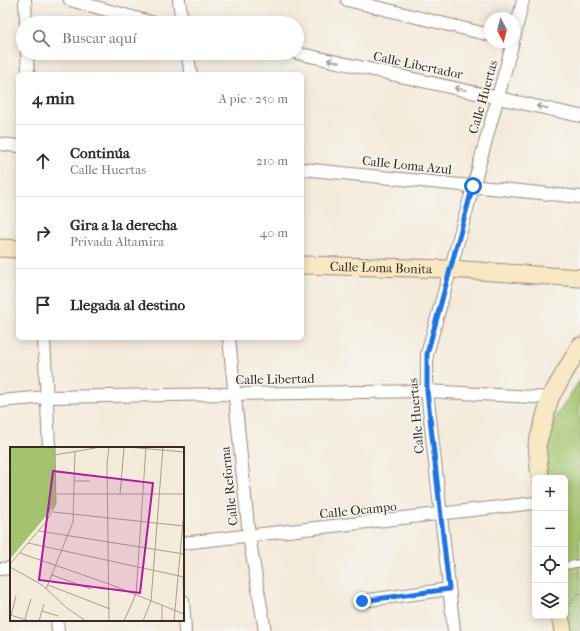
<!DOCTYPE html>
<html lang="es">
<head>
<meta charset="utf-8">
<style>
	body { margin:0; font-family:"IM FELL French Canon",serif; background:#f2f2f3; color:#2b2b33 }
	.controls { position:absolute; right:12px; bottom:12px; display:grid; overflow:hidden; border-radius:6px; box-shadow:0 2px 10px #0003 }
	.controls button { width:36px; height:36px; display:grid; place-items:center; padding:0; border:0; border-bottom:1px solid #e1e1e2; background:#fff; color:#2b2b33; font:20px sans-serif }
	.compass { position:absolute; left:484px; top:12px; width:36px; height:36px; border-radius:50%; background:#fff; box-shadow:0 2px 10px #0003; rotate:173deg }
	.stop { position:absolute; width:12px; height:12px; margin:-9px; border:3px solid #1a73e8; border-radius:50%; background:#fff }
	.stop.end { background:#1a73e8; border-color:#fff; box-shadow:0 1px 4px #0008 }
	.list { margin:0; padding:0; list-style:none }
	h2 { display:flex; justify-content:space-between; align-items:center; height:52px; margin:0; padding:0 16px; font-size:17px }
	h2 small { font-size:13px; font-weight:400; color:#7c7c81 }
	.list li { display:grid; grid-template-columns:26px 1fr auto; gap:12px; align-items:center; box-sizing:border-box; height:72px; padding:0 16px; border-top:1px solid #e1e1e2 }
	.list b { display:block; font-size:15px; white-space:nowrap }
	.list p { margin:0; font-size:13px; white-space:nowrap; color:#7c7c81 }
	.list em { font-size:13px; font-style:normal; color:#7c7c81 }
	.icon { flex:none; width:22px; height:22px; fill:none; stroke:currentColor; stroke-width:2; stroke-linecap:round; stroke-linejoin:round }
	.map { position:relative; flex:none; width:580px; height:631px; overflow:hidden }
	.search { position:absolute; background:#fff; box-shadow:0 2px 10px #0003; left:16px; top:16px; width:288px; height:44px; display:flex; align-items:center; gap:10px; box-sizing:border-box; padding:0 14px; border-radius:22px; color:#7c7c81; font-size:15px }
	.panel { position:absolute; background:#fff; box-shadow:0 2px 10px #0003; left:16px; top:72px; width:288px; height:268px; border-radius:6px }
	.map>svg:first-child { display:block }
	.green { fill:#a3c36c; stroke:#6f7645 }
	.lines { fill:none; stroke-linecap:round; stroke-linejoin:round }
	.lane-casing { stroke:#988a7c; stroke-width:8 }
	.street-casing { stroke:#988a7c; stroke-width:14 }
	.secondary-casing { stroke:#988a7c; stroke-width:19 }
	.path { stroke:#988a7c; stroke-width:2.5; stroke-dasharray:1 3; stroke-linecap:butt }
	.lane { stroke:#fff; stroke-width:6 }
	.street { stroke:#fff; stroke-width:12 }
	.secondary { stroke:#f7e9c3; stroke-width:17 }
	.oneway { stroke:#a79f9a }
	.route { stroke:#1a73e8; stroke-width:5 }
	.labels { text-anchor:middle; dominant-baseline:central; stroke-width:3; stroke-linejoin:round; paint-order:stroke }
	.street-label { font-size:13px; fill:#3b2a1e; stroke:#f6f6f2 }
	.inset-road { fill:none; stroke:#aa9e8f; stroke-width:1 }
	.view { fill:#b5179e; fill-opacity:0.15; stroke:#b5179e; stroke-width:2 }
	.inset-edge { fill:none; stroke:#3b2a1e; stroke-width:2 }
</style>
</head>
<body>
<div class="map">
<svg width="580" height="631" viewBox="0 0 580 631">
	<rect width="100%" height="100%" fill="#f6f6f2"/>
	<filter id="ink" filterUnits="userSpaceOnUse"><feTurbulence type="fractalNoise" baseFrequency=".025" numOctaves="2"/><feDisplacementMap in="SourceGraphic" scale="8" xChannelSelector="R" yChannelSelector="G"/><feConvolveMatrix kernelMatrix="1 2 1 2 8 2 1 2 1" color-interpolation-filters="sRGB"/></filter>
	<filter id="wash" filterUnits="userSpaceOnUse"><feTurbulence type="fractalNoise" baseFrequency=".012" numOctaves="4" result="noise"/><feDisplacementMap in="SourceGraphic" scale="16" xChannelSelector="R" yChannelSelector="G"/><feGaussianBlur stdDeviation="0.9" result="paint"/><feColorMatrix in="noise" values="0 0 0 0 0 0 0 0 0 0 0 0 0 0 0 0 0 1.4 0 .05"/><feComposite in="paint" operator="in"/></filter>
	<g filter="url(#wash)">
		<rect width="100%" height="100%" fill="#f4ebdb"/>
		<polygon class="green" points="580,380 580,631 566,631 565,478 542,478 537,445"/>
	</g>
	<g filter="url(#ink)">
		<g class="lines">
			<defs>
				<polyline id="lane" points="565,566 580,563"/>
				<g id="street">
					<polyline points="25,0 26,23"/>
					<polyline points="70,0 154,23"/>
					<polyline points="179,0 182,23"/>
					<polyline points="347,0 490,35"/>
					<polyline points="514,38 523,0"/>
					<polyline points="27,53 28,74"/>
					<polyline points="187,53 191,74"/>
					<polyline points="297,53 580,116"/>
					<polyline points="0,144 18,146"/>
					<polyline points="302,169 580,197"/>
					<polyline points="44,338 49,448"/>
					<polyline points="229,338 249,536 265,631"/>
					<polyline points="0,401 46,397 427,391 550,398"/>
					<polyline points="183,543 535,503"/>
					<polyline points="0,569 11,568"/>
					<polyline points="183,601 185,631"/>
					<polyline points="362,601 449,589"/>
					<polyline points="57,620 58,631"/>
					<polyline points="454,631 427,391 427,354 513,42"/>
				</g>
				<g id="secondary">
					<polyline points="0,248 18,249"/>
					<path id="s1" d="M 302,265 L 449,269 L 580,278"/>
					<polyline points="540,478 537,445 550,398 580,346"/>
					<polyline points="560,616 563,631"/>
				</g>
			</defs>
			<use href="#lane" class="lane-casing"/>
			<use href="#street" class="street-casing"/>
			<use href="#secondary" class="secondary-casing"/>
			<polyline class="path" points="568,606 580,592"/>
			<use href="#lane" class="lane"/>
			<use href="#street" class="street"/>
			<use href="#secondary" class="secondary"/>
		</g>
		<defs><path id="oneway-shaft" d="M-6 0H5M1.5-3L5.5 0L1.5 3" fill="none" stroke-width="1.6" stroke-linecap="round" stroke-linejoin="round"/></defs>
		<g class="oneway">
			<use href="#oneway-shaft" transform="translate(333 61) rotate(-168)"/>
			<use href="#oneway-shaft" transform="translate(460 89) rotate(-168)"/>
			<use href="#oneway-shaft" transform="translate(542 107) rotate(-167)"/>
		</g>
	</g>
	<g class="lines" filter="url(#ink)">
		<polyline class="route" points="362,601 449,589 427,391 427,354 473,186"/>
	</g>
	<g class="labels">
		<g class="street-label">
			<text transform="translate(418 65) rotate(12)">Calle Libertador</text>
			<text transform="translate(483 97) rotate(-74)">Calle Huertas</text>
			<text transform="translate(407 165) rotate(6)">Calle Loma Azul</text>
			<text stroke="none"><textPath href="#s1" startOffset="79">Calle Loma Bonita</textPath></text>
			<text transform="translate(275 379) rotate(-1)">Calle Libertad</text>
			<text transform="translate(416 416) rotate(-95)">Calle Huertas</text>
			<text transform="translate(229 486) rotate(-96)">Calle Reforma</text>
			<text transform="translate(358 510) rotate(-6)">Calle Ocampo</text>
		</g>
	</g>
	<g transform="translate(10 447)">
		<rect width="174" height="174" fill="#f4ebdb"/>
		<path d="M 0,0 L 45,0 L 46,57 L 0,112 Z" fill="#a3c36c"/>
		<path class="inset-road" d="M 117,0 L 174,5M 45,8 L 91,0M 65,34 L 80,34M 47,47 L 174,47M 110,48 L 114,0M 43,65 L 174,79M 29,84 L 174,107M 18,96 L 174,130M 10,106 L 99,137 L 174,167M 0,117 L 36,75 L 46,57 L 45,0M 0,120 L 32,138 L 57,161 L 76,174M 42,128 L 81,142M 173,130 L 174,155M 38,138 L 100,162M 36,142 L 63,75 L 65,4M 152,158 L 152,174M 32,164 L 48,169M 0,168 L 20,174M 1,169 L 6,149M 15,172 L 21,152M 29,174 L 34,157M 99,174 L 97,17 L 99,0M 114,174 L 126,147 L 136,0M 133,174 L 141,154 L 153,0M 164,174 L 174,64"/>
		<path class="view" d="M 43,24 L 143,36 L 130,146 L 29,133 Z"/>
		<rect width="174" height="174" class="inset-edge"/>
	</g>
</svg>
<div class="controls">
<button>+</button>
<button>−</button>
<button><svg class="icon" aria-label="locate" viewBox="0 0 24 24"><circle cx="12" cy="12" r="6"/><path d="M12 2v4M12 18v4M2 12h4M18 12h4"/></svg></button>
<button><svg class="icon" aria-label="layers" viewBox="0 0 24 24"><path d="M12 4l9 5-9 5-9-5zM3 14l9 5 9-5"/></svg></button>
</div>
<svg class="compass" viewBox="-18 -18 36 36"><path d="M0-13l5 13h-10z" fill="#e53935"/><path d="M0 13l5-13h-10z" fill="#7c7c81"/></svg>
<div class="stop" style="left:473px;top:186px"></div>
<div class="stop end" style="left:362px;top:601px"></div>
<div class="search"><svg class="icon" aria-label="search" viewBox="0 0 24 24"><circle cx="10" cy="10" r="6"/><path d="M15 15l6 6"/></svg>Buscar aquí</div>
<section class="panel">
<h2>4 min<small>A pie · 250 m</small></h2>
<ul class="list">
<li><svg class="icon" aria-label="ahead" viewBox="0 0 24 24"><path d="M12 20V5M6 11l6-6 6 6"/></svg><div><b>Continúa</b><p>Calle Huertas</p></div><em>210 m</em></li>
<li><svg class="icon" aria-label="right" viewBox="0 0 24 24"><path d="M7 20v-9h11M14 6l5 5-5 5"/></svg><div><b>Gira a la derecha</b><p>Privada Altamira</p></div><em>40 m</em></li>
<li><svg class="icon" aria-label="arrive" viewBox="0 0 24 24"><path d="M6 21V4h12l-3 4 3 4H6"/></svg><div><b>Llegada al destino</b></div></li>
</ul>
</section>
</div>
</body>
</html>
